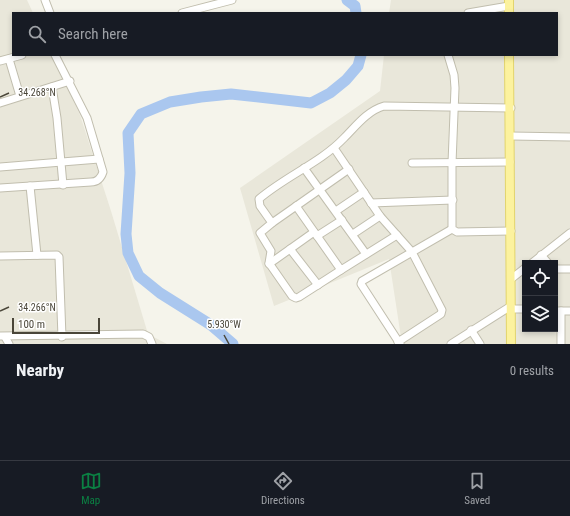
<!DOCTYPE html>
<html lang="en">
<head>
<meta charset="utf-8">
<style>
	body { margin:0; font-family:"Roboto Condensed",sans-serif; background:#242831; color:#f1f3f6 }
	.controls { position:absolute; right:12px; bottom:12px; display:grid; overflow:hidden; border-radius:0px; box-shadow:0 2px 6px #0003 }
	.controls button { width:36px; height:36px; display:grid; place-items:center; padding:0; border:0; border-bottom:1px solid #363941; background:#171b24; color:#f1f3f6; font:20px sans-serif }
	.scale { position:absolute; left:12px; bottom:10px; width:88px; box-sizing:border-box; padding-left:4px; border:2px solid #4a4639; border-top:0; font-size:11px; line-height:14px; white-space:nowrap; color:#4a4639; -webkit-text-stroke:3px #fff; paint-order:stroke }
	.list { margin:0; padding:0; list-style:none }
	h2 { display:flex; justify-content:space-between; align-items:center; height:52px; margin:0; padding:0 16px; font-size:17px }
	h2 small { font-size:13px; font-weight:400; color:#9ea1a6 }
	.icon { flex:none; width:22px; height:22px; fill:none; stroke:currentColor; stroke-width:2; stroke-linecap:round; stroke-linejoin:round }
	.map { position:relative; flex:none; width:570px; height:344px; overflow:hidden }
	.search { position:absolute; background:#171b24; box-shadow:0 2px 6px #0003; left:12px; right:12px; top:12px; height:44px; display:flex; align-items:center; gap:10px; box-sizing:border-box; padding:0 14px; border-radius:0px; color:#9ea1a6; font-size:15px }
	.sheet { height:116px; background:#171b24 }
	nav { display:flex; justify-content:space-around; align-items:center; box-sizing:border-box; height:56px; border-top:1px solid #363941; background:#171b24; font-size:11px; color:#9ea1a6 }
	nav a { display:grid; justify-items:center; gap:2px }
	nav .on { color:#0b8043 }
	.map>svg:first-child { display:block }
	.residential { fill:#e9e7da; fill-rule:evenodd }
	.lines { fill:none; stroke-linecap:round; stroke-linejoin:round }
	.river { stroke:#aac7ef; stroke-width:11 }
	.minor-casing { stroke:#c1beae; stroke-width:9 }
	.major-casing { stroke:#e2d46d; stroke-width:10 }
	.minor { stroke:#fff; stroke-width:7 }
	.major { stroke:#fcf29e; stroke-width:8 }
	.ticks { fill:none; stroke:#4a4639; stroke-width:1.5 }
	.ticks-label { font-size:10px; text-anchor:middle; fill:#4a4639; stroke:#fff; stroke-width:3; stroke-linejoin:round; paint-order:stroke }
</style>
</head>
<body>
<div class="map">
<svg width="570" height="344" viewBox="0 0 570 344">
	<rect width="100%" height="100%" fill="#f5f4eb"/>
	<g class="residential">
		<polygon points="0,0 27,0 33,13 13,13 13,55 52,55 80,115 111,211 148,334 167,344 0,344"/>
		<path d="M 391,0 L 570,0 L 570,344 L 402,344 L 389,259 L 274,306 L 240,188 L 380,91 L 384,55 L 557,55 L 557,13 L 389,13 ZM 525,263 L 555,263 L 555,329 L 525,329 Z"/>
	</g>
	<g class="lines">
		<g class="river">
			<polyline points="347,0 355,6 356,13"/>
			<polyline points="233,344 211,325 160,293 139,276 128,253 126,234 130,173 128,133 141,114 170,102 201,97 231,94 311,103 330,93 346,80 358,66 361,55"/>
		</g>
		<defs>
			<g id="minor">
				<polyline points="45,0 50,13"/>
				<polyline points="182,13 232,0"/>
				<polyline points="468,13 509,6"/>
				<polyline points="448,55 454,75 455,88 452,163 452,229 457,232 511,231"/>
				<polyline points="9,59 20,96"/>
				<polyline points="0,61 22,55"/>
				<polyline points="52,87 57,118 63,185"/>
				<polyline points="0,103 70,81"/>
				<polyline points="511,136 570,137"/>
				<polyline points="334,148 380,216 412,252 442,310 441,314 398,342"/>
				<polyline points="412,163 510,162"/>
				<polyline points="0,167 99,159"/>
				<polyline points="304,168 366,254"/>
				<polyline points="30,186 37,255"/>
				<path d="M 0,188 L 91,182 C 97,182 101,178 103,172 L 87,118 L 55,55"/>
				<polyline points="371,203 453,200"/>
				<polyline points="296,206 341,270 397,235"/>
				<polyline points="336,211 364,192"/>
				<polyline points="272,223 349,169"/>
				<polyline points="353,234 380,216"/>
				<polyline points="317,236 342,220"/>
				<polyline points="290,249 318,285"/>
				<polyline points="541,255 548,263"/>
				<polyline points="0,256 57,255 59,257 62,337"/>
				<polyline points="532,263 570,233"/>
				<polyline points="269,264 314,232"/>
				<polyline points="555,269 570,269"/>
				<path d="M 341,270 L 299,297 L 296,298 L 292,296 L 269,263 L 271,251 L 260,233 L 272,223 L 260,206 L 259,199 C 286,176 320,163 344,138 C 356,126 367,111 384,106 L 511,108"/>
				<polyline points="511,279 525,268"/>
				<polyline points="511,309 525,309"/>
				<polyline points="555,311 570,311"/>
				<polyline points="471,330 480,344"/>
				<polyline points="0,336 143,334 149,337 152,344"/>
				<polyline points="5,337 9,344"/>
				<polyline points="400,344 361,284 362,281 452,229"/>
				<polyline points="451,344 511,306"/>
				<polyline points="561,344 561,311"/>
			</g>
			<g id="major">
				<polyline points="509,13 509,0"/>
				<polyline points="509,55 511,344"/>
			</g>
		</defs>
		<use href="#minor" class="minor-casing"/>
		<use href="#major" class="major-casing"/>
		<use href="#minor" class="minor"/>
		<use href="#major" class="major"/>
	</g>
	<path class="ticks" d="M 0,97 L 9,93M 0,311 L 9,307M 224,335 L 229,344"/>
	<g class="ticks-label">
		<text x="37" y="96">34.268°N</text>
		<text x="37" y="311">34.266°N</text>
		<text x="224" y="328">5.930°W</text>
	</g>
</svg>
<div class="controls">
<button><svg class="icon" aria-label="locate" viewBox="0 0 24 24"><circle cx="12" cy="12" r="6"/><path d="M12 2v4M12 18v4M2 12h4M18 12h4"/></svg></button>
<button><svg class="icon" aria-label="layers" viewBox="0 0 24 24"><path d="M12 4l9 5-9 5-9-5zM3 14l9 5 9-5"/></svg></button>
</div>
<div class="scale">100 m</div>
<div class="search"><svg class="icon" aria-label="search" viewBox="0 0 24 24"><circle cx="10" cy="10" r="6"/><path d="M15 15l6 6"/></svg>Search here</div>
</div>
<section class="sheet">
<h2>Nearby<small>0 results</small></h2>
<ul class="list">
</ul>
</section>
<nav>
<a class="on"><svg class="icon" aria-label="map" viewBox="0 0 24 24"><path d="M3 6l6-2 6 2 6-2v14l-6 2-6-2-6 2zM9 4v14M15 6v14"/></svg>Map</a>
<a><svg class="icon" aria-label="directions" viewBox="0 0 24 24"><path d="M12 3l9 9-9 9-9-9zM9 14v-3h6M13 9l2 2-2 2"/></svg>Directions</a>
<a><svg class="icon" aria-label="saved" viewBox="0 0 24 24"><path d="M7 4h10v16l-5-4-5 4z"/></svg>Saved</a>
</nav>
</body>
</html>
